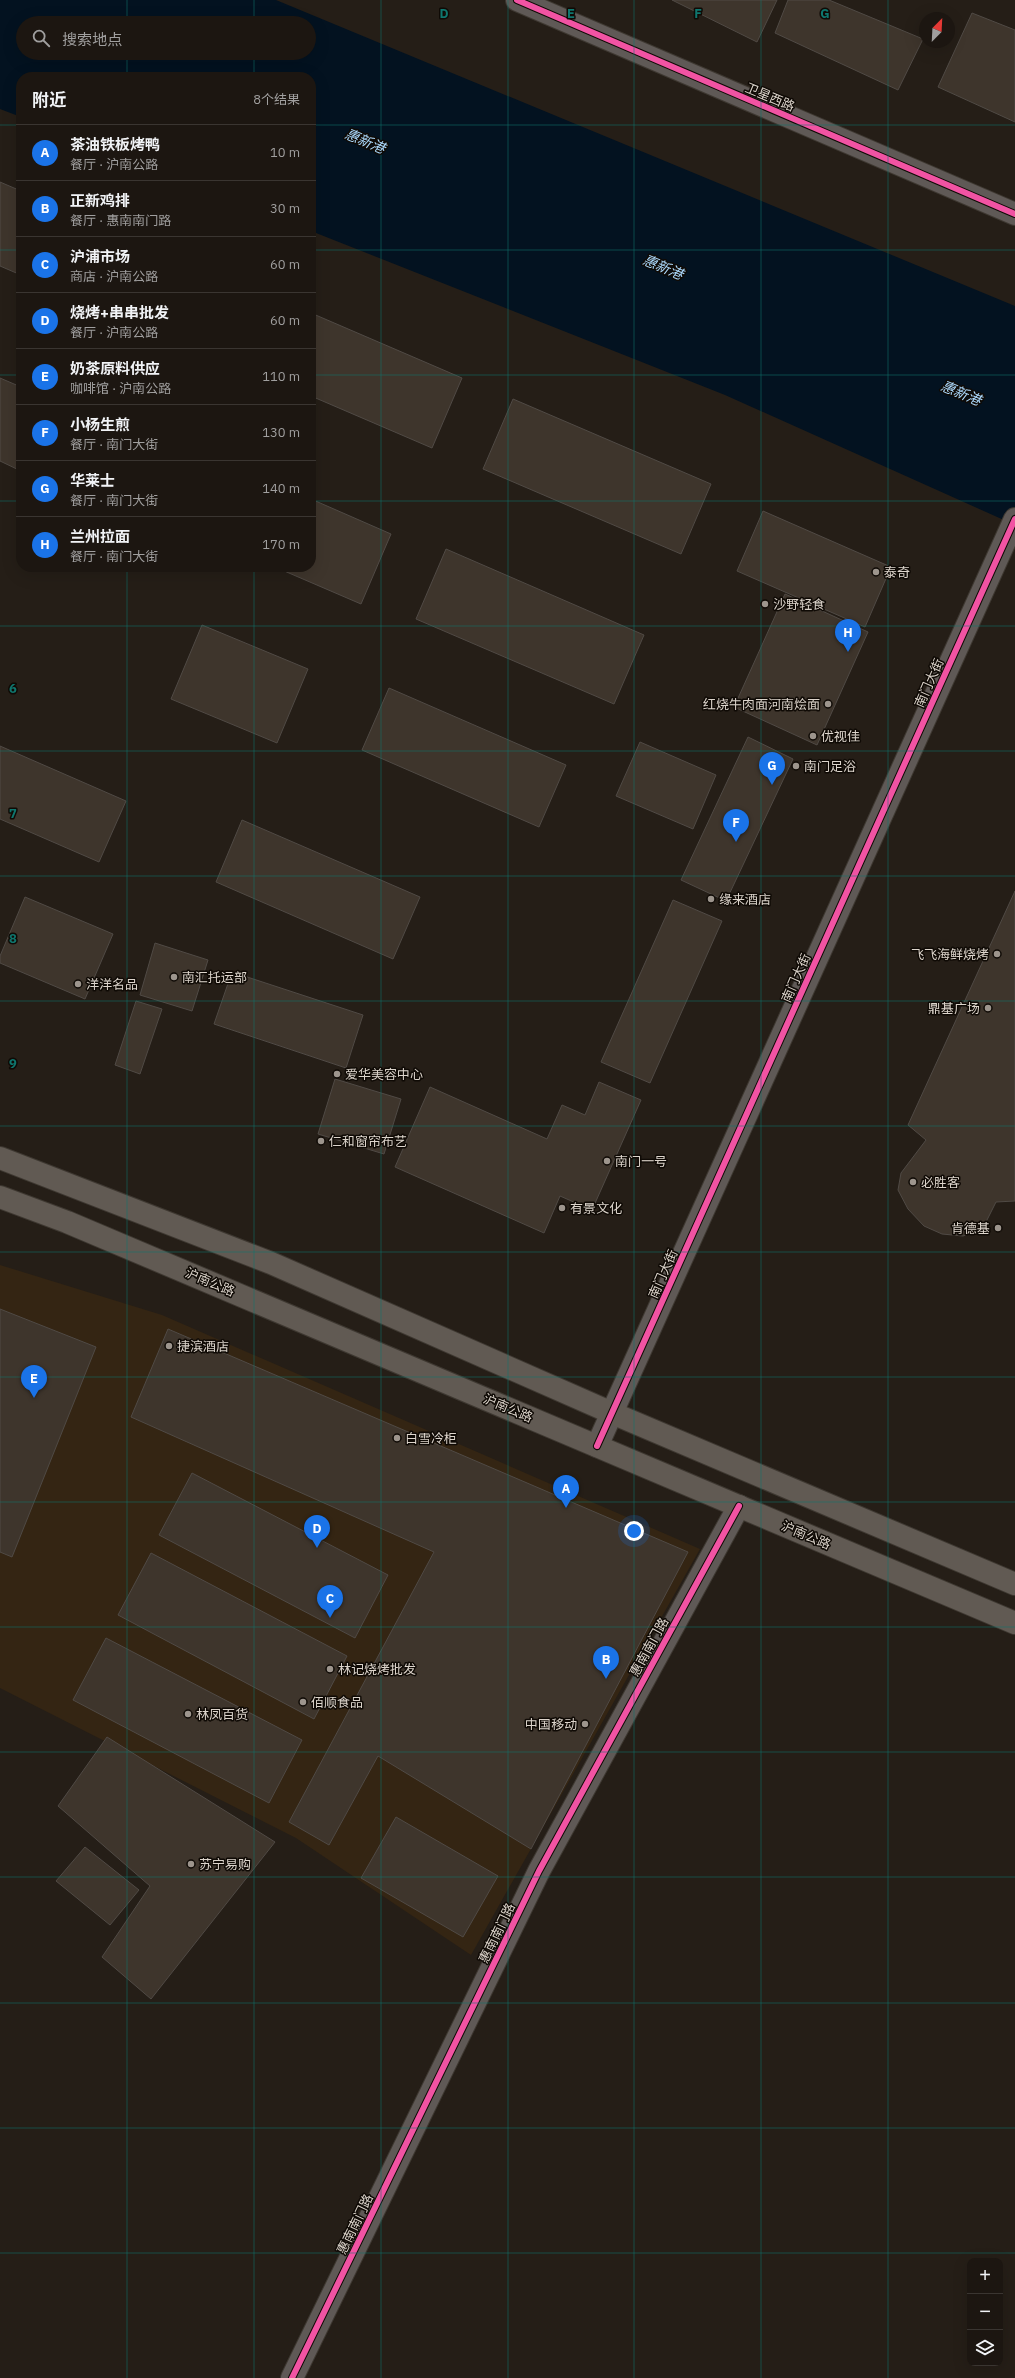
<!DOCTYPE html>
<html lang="zh">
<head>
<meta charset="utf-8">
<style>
	body { margin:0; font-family:"IBM Plex Sans","Noto Sans SC",sans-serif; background:#251f1a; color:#f1f3f6 }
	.controls { position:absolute; right:12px; bottom:12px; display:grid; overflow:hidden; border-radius:8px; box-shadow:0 4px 16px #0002 }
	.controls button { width:36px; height:36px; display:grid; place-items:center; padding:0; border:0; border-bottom:1px solid #3a3531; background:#1c1611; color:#f1f3f6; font:20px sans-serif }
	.compass { position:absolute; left:919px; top:12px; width:36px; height:36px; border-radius:50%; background:#1c1611; box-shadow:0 4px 16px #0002; rotate:24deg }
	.you { position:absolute; left:634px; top:1531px; width:14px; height:14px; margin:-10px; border:3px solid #fff; border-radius:50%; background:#1a73e8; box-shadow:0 0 0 6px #1a73e833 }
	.badge { display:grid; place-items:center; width:26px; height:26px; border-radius:50%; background:#1a73e8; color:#fff; font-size:13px; font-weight:700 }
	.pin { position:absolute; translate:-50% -33px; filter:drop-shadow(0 1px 2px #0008) }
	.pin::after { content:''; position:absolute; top:21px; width:14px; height:12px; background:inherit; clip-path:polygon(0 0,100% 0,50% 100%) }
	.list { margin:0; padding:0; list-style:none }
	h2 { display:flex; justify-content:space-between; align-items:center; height:52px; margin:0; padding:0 16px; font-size:17px }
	h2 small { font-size:13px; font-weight:400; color:#a09f9f }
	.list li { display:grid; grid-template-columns:26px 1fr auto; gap:12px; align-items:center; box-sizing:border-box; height:56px; padding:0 16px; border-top:1px solid #3a3531 }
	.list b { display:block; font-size:15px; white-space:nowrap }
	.list p { margin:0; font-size:13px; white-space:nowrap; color:#a09f9f }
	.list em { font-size:13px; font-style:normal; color:#a09f9f }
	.icon { flex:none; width:22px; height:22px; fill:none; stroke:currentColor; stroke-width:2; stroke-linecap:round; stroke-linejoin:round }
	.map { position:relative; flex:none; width:1015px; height:2378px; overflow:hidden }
	.search { position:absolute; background:#1c1611; box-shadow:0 4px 16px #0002; left:16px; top:16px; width:300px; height:44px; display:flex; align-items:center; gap:10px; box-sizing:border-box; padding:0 14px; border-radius:22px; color:#a09f9f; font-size:15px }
	.panel { position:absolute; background:#1c1611; box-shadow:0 4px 16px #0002; left:16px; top:72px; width:300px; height:500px; border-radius:16px }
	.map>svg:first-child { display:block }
	.built { fill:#342513 }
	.water { fill:#031220; fill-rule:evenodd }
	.building { fill:#3e352c; stroke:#504a45 }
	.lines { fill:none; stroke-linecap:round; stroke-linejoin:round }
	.minor-casing { stroke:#3e3831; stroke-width:24 }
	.major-casing { stroke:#3e3831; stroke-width:24 }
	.minor { stroke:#5f5956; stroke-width:22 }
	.major { stroke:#615a53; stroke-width:22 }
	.cycleway-casing { stroke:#0f0a05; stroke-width:8 }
	.cycleway { stroke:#f153a3; stroke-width:6 }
	.grid { fill:none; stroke:#0f766e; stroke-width:1; stroke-opacity:0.55 }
	.poi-dot { fill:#9d958d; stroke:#0f0a05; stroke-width:1.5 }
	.labels { text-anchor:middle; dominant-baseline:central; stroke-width:3; stroke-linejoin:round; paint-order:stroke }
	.street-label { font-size:13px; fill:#ddd5cc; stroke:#0f0a05 }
	.poi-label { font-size:13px; fill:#ddd5cc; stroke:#0f0a05; text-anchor:start }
	.water-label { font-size:14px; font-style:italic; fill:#addbff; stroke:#0f0a05 }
	.grid-label { font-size:13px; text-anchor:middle; font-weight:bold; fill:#0f766e; stroke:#0f0a05; stroke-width:3; stroke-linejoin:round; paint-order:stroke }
</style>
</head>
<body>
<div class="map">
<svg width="1015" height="2378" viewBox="0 0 1015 2378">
	<rect width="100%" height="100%" fill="#251e17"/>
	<polygon class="built" points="0,1265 162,1315 700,1549 471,1955 296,1838 0,1688"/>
	<path class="water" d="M 0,0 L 276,0 L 1015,306 L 1015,525 L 725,395 L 311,231 L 311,77 L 21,77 L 21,117 L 0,109 ZM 23,23 L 309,23 L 309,53 L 23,53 Z"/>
	<g class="building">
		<polygon points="672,0 777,0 757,42"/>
		<polygon points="788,0 829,0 923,39 898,90 775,33"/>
		<polygon points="972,13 1015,30 1015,122 938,87"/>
		<polygon points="0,182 21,191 21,275 0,266"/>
		<polygon points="311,313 462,378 432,448 311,396"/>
		<polygon points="0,378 21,387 21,471 0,461"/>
		<polygon points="513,399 711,484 681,554 483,469"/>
		<polygon points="311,499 391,534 361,604 275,567 311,567"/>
		<polygon points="763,511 891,567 865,627 737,571"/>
		<polygon points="446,549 644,635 614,704 416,619"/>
		<polygon points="785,594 868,632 817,745 734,707"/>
		<polygon points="202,625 308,669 277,743 171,699"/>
		<polygon points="389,688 566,765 539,827 362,750"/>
		<polygon points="748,737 793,759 726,901 681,880"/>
		<polygon points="640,742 716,775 693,829 616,796"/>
		<polygon points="0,746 126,801 99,862 0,819"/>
		<polygon points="242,820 420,897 393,959 216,882"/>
		<polygon points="1015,891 1015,1201 996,1202 983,1228 963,1236 942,1234 924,1226 908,1209 898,1190 901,1173 926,1140 908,1125"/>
		<polygon points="25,897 113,934 85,999 0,963 0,956"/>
		<polygon points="673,900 722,921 650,1083 601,1062"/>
		<polygon points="155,943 208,960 192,1011 140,995"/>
		<polygon points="232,972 363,1015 346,1068 214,1024"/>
		<polygon points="136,1001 162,1009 140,1074 115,1065"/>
		<polygon points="335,1079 401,1099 384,1154 318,1134"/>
		<polygon points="599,1082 641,1100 592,1210 560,1196 544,1233 395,1167 430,1087 547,1139 562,1105 585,1115"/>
		<polygon points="0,1309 96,1347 12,1557 0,1552"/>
		<polygon points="168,1329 688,1552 531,1849 378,1756 329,1845 289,1822 434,1552 131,1417"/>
		<polygon points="192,1473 388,1575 355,1638 159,1535"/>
		<polygon points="151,1553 347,1656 314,1719 118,1615"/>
		<polygon points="106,1638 302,1740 269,1803 73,1700"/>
		<polygon points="107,1737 275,1842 151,1999 102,1957 150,1886 58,1806"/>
		<polygon points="396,1817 498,1876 463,1937 361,1878"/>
		<polygon points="85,1847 139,1890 110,1925 56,1881"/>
	</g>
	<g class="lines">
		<defs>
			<g id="minor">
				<polyline points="517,0 1015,214"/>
				<polyline points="597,1446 1015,519"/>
				<polyline points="292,2378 539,1871 739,1506"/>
			</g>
			<g id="major">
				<polyline points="0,1158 271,1263 612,1413 1015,1584"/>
				<polyline points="0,1197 67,1222 1015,1623"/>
			</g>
		</defs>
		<use href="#minor" class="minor-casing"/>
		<use href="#major" class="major-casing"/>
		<use href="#minor" class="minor"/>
		<use href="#major" class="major"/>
		<defs>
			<g id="cycleway">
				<polyline points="517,0 1015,214"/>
				<polyline points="597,1446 1015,519"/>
				<polyline points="292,2378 539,1871 739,1506"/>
			</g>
		</defs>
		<use href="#cycleway" class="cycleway-casing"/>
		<use href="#cycleway" class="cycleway"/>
	</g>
	<path class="grid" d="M 127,0 L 127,23M 254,0 L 254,23M 381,0 L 381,2378M 508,0 L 508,2378M 634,0 L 634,2378M 761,0 L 761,2378M 888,0 L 888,2378M 127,53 L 127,77M 254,53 L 254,77M 0,125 L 21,125M 311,125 L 1015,125M 0,250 L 21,250M 311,250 L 1015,250M 0,375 L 21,375M 311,375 L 1015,375M 0,501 L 21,501M 311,501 L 1015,501M 127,567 L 127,2378M 254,567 L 254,2378M 0,626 L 1015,626M 0,751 L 1015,751M 0,876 L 1015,876M 0,1001 L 1015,1001M 0,1126 L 1015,1126M 0,1252 L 1015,1252M 0,1377 L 1015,1377M 0,1502 L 1015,1502M 0,1627 L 1015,1627M 0,1752 L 1015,1752M 0,1877 L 1015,1877M 0,2003 L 1015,2003M 0,2128 L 1015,2128M 0,2253 L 1015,2253"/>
	<g class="poi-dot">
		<circle cx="876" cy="572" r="4"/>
		<circle cx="765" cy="604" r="4"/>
		<circle cx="828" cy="704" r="4"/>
		<circle cx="813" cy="736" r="4"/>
		<circle cx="796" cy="766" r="4"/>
		<circle cx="711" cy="899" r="4"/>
		<circle cx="997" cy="954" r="4"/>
		<circle cx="174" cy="977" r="4"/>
		<circle cx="78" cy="984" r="4"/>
		<circle cx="988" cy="1008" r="4"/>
		<circle cx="337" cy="1074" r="4"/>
		<circle cx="321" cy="1141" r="4"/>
		<circle cx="607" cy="1161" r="4"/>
		<circle cx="913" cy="1182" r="4"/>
		<circle cx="562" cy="1208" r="4"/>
		<circle cx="998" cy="1228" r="4"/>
		<circle cx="169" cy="1346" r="4"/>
		<circle cx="397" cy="1438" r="4"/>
		<circle cx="330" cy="1669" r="4"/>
		<circle cx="303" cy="1702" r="4"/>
		<circle cx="188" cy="1714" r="4"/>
		<circle cx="585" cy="1724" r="4"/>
		<circle cx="191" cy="1864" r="4"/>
	</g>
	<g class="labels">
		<g class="street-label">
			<text transform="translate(770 97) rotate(23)">卫星西路</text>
			<text transform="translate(929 683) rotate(-66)">南门大街</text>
			<text transform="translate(796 978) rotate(-66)">南门大街</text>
			<text transform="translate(663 1274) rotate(-66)">南门大街</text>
			<text transform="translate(210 1282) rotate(23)">沪南公路</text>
			<text transform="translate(508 1408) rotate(23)">沪南公路</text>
			<text transform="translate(806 1535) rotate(23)">沪南公路</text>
			<text transform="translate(649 1647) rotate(-61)">惠南南门路</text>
			<text transform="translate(497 1933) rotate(-64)">惠南南门路</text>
			<text transform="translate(355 2224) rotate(-64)">惠南南门路</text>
		</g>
		<g class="poi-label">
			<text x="884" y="572">泰奇</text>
			<text x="773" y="604">沙野轻食</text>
			<text x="820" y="704" text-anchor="end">红烧牛肉面河南烩面</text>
			<text x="821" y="736">优视佳</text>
			<text x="804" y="766">南门足浴</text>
			<text x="719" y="899">缘来酒店</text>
			<text x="989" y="954" text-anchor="end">飞飞海鲜烧烤</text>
			<text x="182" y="977">南汇托运部</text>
			<text x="86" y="984">洋洋名品</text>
			<text x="980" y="1008" text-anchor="end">鼎基广场</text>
			<text x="345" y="1074">爱华美容中心</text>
			<text x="329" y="1141">仁和窗帘布艺</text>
			<text x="615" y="1161">南门一号</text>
			<text x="921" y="1182">必胜客</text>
			<text x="570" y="1208">有景文化</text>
			<text x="990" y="1228" text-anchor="end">肯德基</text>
			<text x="177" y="1346">捷滨酒店</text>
			<text x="405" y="1438">白雪冷柜</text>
			<text x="338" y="1669">林记烧烤批发</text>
			<text x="311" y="1702">佰顺食品</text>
			<text x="196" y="1714">林凤百货</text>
			<text x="577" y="1724" text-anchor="end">中国移动</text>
			<text x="199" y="1864">苏宁易购</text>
		</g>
		<g class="water-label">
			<text transform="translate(365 141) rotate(23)">惠新港</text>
			<text transform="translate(663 267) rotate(23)">惠新港</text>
			<text transform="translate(961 393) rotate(23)">惠新港</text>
		</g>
	</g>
	<g class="grid-label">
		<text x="444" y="18">D</text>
		<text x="571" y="18">E</text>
		<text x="698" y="18">F</text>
		<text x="825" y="18">G</text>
		<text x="13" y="693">6</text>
		<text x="13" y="818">7</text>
		<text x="13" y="943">8</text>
		<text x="13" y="1068">9</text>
	</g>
</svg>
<div class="controls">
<button>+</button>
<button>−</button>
<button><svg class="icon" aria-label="layers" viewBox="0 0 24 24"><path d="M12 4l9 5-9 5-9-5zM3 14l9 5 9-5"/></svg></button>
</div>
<svg class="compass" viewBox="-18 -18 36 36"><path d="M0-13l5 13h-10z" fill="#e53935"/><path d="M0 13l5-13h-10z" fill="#a09f9f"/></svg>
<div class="you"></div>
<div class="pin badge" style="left:566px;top:1508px">A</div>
<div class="pin badge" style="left:606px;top:1679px">B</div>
<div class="pin badge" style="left:330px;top:1618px">C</div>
<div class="pin badge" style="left:317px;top:1548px">D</div>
<div class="pin badge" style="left:34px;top:1398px">E</div>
<div class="pin badge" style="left:736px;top:842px">F</div>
<div class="pin badge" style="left:772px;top:785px">G</div>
<div class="pin badge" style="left:848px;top:652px">H</div>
<div class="search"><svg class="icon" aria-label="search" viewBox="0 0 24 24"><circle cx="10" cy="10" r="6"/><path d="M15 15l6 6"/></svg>搜索地点</div>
<section class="panel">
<h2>附近<small>8个结果</small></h2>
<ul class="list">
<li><span class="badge">A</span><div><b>茶油铁板烤鸭</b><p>餐厅 · 沪南公路</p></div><em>10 m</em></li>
<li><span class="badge">B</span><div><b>正新鸡排</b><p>餐厅 · 惠南南门路</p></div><em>30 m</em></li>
<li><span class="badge">C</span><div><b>沪浦市场</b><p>商店 · 沪南公路</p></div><em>60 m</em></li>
<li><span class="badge">D</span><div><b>烧烤+串串批发</b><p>餐厅 · 沪南公路</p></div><em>60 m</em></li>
<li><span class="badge">E</span><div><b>奶茶原料供应</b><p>咖啡馆 · 沪南公路</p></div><em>110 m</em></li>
<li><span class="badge">F</span><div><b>小杨生煎</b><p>餐厅 · 南门大街</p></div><em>130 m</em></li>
<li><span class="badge">G</span><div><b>华莱士</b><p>餐厅 · 南门大街</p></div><em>140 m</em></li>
<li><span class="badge">H</span><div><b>兰州拉面</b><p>餐厅 · 南门大街</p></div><em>170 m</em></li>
</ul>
</section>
</div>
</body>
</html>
